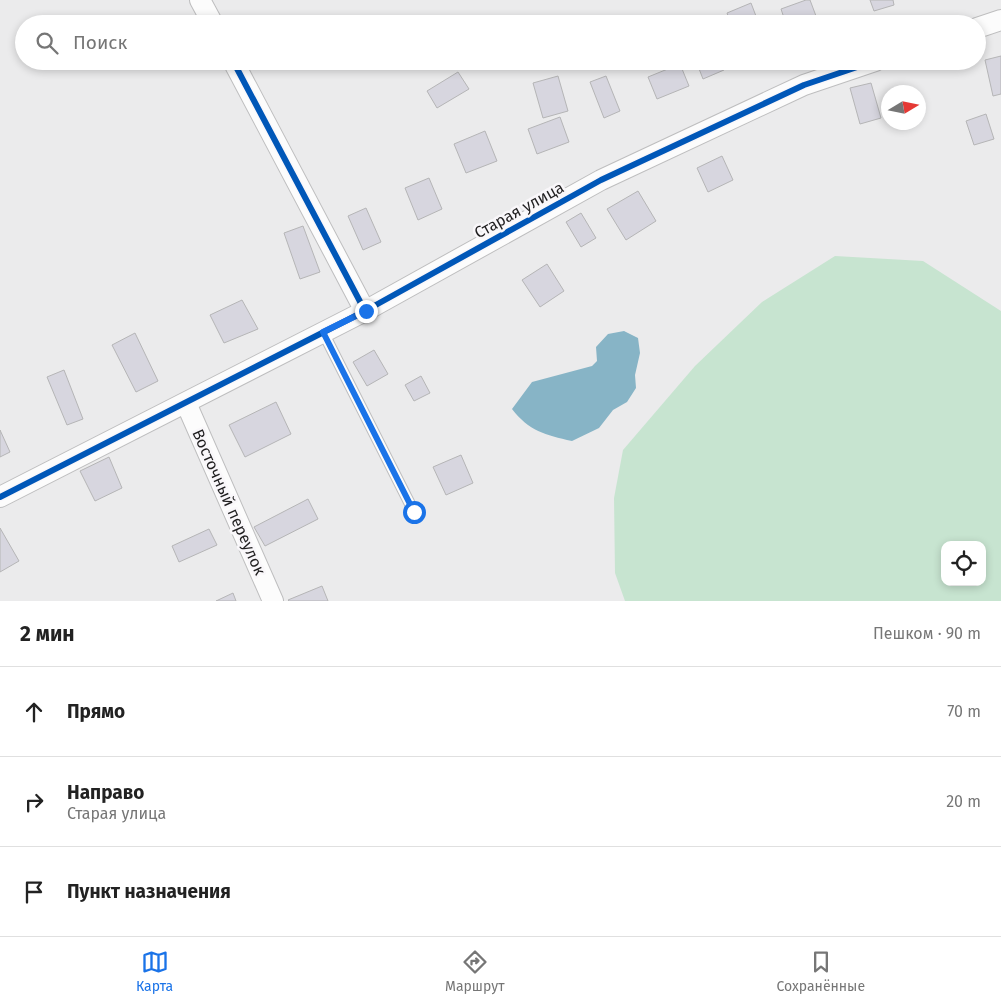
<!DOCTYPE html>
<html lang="ru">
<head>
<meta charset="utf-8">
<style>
	body { margin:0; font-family:"Fira Sans",sans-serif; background:#f6f6f6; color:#222 }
	.controls { position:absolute; right:15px; bottom:15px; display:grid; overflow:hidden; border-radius:10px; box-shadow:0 2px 8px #0003 }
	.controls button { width:45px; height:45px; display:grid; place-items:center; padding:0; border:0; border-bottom:1px solid #e0e0e0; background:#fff; color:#222; font:25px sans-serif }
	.compass { position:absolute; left:881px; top:85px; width:45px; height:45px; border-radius:50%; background:#fff; box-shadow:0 2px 8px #0003; rotate:80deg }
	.stop { position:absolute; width:15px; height:15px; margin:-11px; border:4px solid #1a73e8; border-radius:50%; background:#fff }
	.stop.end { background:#1a73e8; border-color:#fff; box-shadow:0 1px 5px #0008 }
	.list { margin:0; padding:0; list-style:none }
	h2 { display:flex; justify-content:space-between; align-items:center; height:65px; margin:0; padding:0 20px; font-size:21px }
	h2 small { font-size:16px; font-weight:400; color:#767676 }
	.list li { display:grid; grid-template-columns:32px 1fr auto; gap:15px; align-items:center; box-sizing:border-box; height:90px; padding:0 20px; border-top:1px solid #e0e0e0 }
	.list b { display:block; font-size:19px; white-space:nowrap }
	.list p { margin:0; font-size:16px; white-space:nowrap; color:#767676 }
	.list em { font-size:16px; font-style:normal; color:#767676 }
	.icon { flex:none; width:28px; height:28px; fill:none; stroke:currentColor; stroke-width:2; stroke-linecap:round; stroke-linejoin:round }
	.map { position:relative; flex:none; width:1001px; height:601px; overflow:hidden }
	.search { position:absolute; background:#fff; box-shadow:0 2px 8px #0003; left:15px; right:15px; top:15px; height:55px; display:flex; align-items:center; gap:12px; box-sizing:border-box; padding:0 18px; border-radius:28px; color:#767676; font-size:19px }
	.sheet { height:335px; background:#fff }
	nav { display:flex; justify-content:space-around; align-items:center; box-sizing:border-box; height:70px; border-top:1px solid #e0e0e0; background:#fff; font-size:14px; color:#767676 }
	nav a { display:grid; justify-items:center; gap:2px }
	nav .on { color:#1a73e8 }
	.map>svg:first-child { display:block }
	.green { fill:#c7e4d0; fill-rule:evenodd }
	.water { fill:#87b4c6 }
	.building { fill:#d7d6df; stroke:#b5b5b6 }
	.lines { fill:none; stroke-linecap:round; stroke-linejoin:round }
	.service-casing { stroke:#bebebf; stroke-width:12 }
	.minor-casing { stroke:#bebebf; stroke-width:22 }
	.service { stroke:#fcfcfc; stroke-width:10 }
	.minor { stroke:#fcfcfc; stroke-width:20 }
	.cycleway-casing { stroke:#f9f7fa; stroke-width:9 }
	.cycleway { stroke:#0057b8; stroke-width:6 }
	.route { stroke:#1a73e8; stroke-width:6 }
	.labels { text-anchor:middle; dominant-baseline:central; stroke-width:5; stroke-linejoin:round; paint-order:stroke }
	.street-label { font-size:16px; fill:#1f1e1f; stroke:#f9f7fa }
</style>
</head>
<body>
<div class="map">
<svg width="1001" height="601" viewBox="0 0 1001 601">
	<rect width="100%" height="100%" fill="#ebebec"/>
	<path class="green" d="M 835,256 L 923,261 L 1001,311 L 1001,601 L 625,601 L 615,573 L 614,498 L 623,450 L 695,366 L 762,302 ZM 945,545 L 982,545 L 982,582 L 945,582 Z"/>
	<path class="water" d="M 624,331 L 638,338 L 640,353 L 635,375 L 636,388 L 627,402 L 613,410 L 599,428 L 572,441 C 545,435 529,431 512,409 L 532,382 L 592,366 L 597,361 L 596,347 L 608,334 Z"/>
	<g class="building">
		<polygon points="806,0 810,0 819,24 786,24 781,9"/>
		<polygon points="870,0 893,0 894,5 874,11"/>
		<polygon points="751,3 759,24 731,24 727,13"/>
		<polygon points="1001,56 1001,94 993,96 985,60"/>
		<polygon points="696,61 720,61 724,70 703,79"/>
		<polygon points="680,64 689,86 657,99 648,77"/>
		<polygon points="458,72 469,89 437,108 427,91"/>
		<polygon points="558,76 568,111 543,118 533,83"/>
		<polygon points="606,76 620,111 604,118 590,82"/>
		<polygon points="871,83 881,118 860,124 850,88"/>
		<polygon points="986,114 994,139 974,145 966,121"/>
		<polygon points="560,117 569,142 537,154 528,129"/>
		<polygon points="485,131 497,161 466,173 454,144"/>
		<polygon points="722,156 733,180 708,192 697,168"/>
		<polygon points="429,178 442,209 418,220 405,188"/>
		<polygon points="638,191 656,221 626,240 607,209"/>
		<polygon points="366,208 381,242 363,250 348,216"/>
		<polygon points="581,213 596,238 581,247 566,222"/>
		<polygon points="303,226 320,272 300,279 284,233"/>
		<polygon points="547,264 564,291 540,307 522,280"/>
		<polygon points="242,300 258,329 224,343 210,315"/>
		<polygon points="135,333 158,381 136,392 112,345"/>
		<polygon points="374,350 388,374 367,386 353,362"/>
		<polygon points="64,370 83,419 67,425 47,377"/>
		<polygon points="421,376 430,393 414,401 405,385"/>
		<polygon points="276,402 291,434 245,457 229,425"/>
		<polygon points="0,430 10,452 0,457"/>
		<polygon points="461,455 473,483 446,495 433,467"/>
		<polygon points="109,457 122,488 95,501 80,471"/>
		<polygon points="308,499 318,519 265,546 254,527"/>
		<polygon points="0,528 19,561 0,572"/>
		<polygon points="209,529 217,545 179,562 172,546"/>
		<polygon points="322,586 328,601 289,601 288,600"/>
		<polygon points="233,593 236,601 216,601"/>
	</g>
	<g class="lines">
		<defs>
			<polyline id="service" points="323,332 414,512"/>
			<g id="minor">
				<polyline points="200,0 213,24"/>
				<polyline points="977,28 1001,20"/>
				<polyline points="233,61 365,311"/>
				<polyline points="186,403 273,601"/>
				<polyline points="0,497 365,311 601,180 804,85 875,61"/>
			</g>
		</defs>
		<use href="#service" class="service-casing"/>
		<use href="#minor" class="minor-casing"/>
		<use href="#service" class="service"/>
		<use href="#minor" class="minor"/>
		<defs>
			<g id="cycleway">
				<polyline points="233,61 365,311"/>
				<polyline points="0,497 365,311 601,180 804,85 875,61"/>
			</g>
		</defs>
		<use href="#cycleway" class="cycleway-casing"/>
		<use href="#cycleway" class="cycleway"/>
	</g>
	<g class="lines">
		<polyline class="route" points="366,311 323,332 414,512"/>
	</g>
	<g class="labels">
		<g class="street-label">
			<text transform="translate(519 210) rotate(-29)">Старая улица</text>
			<text transform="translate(229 502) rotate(66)">Восточный переулок</text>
		</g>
	</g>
</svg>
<div class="controls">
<button><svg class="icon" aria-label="locate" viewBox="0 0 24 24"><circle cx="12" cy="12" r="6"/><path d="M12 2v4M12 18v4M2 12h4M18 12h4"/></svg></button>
</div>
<svg class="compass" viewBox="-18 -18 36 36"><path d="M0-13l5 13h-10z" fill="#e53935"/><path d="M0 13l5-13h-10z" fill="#767676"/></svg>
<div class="stop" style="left:414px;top:512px"></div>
<div class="stop end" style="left:366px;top:311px"></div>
<div class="search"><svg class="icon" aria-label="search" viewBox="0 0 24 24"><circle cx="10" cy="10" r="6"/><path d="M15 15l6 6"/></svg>Поиск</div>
</div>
<section class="sheet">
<h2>2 мин<small>Пешком · 90 m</small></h2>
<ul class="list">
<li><svg class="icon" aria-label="ahead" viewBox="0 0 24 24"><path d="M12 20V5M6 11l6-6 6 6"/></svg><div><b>Прямо</b></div><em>70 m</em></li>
<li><svg class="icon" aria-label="right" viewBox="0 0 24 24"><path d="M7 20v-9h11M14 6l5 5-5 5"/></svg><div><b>Направо</b><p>Старая улица</p></div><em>20 m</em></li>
<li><svg class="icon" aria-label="arrive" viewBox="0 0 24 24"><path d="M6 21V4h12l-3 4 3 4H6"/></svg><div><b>Пункт назначения</b></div></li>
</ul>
</section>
<nav>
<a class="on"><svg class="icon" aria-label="map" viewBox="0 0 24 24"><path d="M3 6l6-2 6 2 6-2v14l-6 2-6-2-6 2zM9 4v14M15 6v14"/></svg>Карта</a>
<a><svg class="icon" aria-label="directions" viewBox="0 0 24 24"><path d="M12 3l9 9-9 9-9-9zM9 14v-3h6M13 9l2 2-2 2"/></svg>Маршрут</a>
<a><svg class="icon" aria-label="saved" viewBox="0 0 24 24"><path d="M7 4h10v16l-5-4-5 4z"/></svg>Сохранённые</a>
</nav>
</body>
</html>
